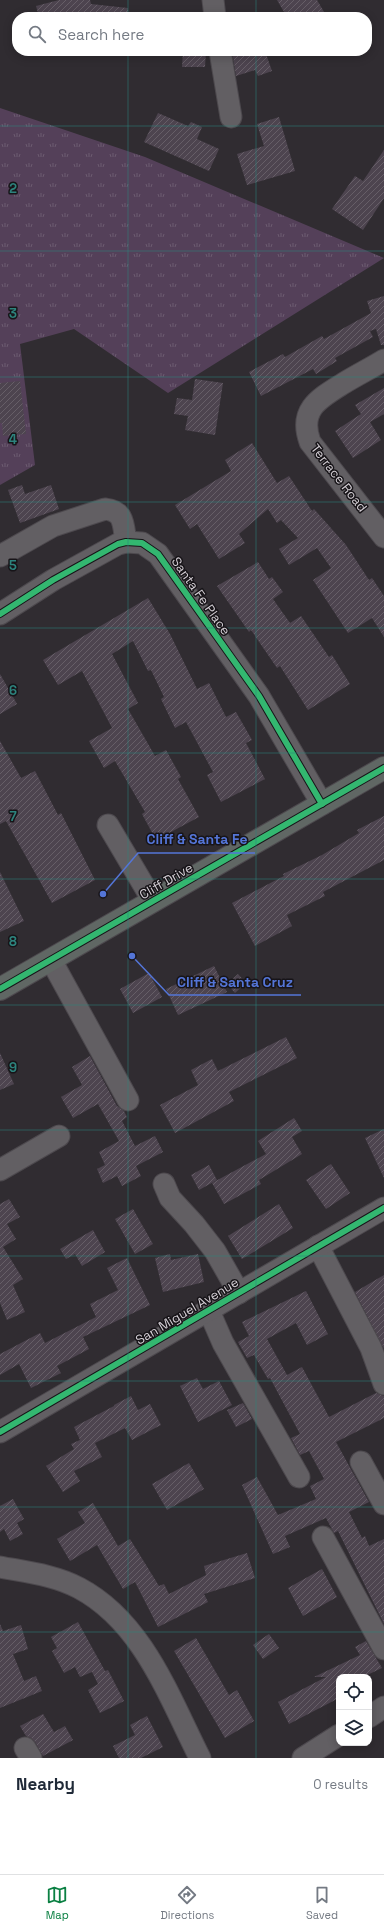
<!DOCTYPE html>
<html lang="en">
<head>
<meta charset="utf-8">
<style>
	body { margin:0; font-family:"Space Grotesk",sans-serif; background:#f6f6f7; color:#1f2937 }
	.controls { position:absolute; right:12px; bottom:12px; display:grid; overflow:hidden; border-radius:8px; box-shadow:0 2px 10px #0003 }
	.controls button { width:36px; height:36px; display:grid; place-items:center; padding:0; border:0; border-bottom:1px solid #e0e1e3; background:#fff; color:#1f2937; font:20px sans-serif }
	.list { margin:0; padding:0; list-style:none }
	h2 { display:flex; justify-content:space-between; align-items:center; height:52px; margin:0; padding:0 16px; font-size:17px }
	h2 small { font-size:13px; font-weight:400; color:#747a83 }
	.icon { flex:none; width:22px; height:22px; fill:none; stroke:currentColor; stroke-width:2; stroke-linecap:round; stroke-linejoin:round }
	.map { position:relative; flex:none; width:384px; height:1758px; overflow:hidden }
	.search { position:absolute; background:#fff; box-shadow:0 2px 10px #0003; left:12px; right:12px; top:12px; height:44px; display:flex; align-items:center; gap:10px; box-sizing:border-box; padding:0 14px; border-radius:16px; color:#747a83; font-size:15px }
	.sheet { height:116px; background:#fff }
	nav { display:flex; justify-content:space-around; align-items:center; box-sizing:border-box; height:56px; border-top:1px solid #e0e1e3; background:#fff; font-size:11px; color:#747a83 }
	nav a { display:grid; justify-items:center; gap:2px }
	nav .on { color:#0b8043 }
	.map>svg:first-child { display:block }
	.grass { fill:url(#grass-tufts) }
	.building { fill:url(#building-hatch) }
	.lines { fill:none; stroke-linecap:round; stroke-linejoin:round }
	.minor-casing { stroke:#4d494e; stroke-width:23 }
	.major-casing { stroke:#4d494e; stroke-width:24 }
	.minor { stroke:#625f63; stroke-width:21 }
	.major { stroke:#606764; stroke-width:22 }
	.cycleway-casing { stroke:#171418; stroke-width:8 }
	.cycleway { stroke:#33b770; stroke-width:6 }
	.grid { fill:none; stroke:#2d837d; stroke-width:1; stroke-opacity:0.55 }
	.labels { text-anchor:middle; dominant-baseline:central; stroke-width:3; stroke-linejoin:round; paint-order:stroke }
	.street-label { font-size:13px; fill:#d4cfd5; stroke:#171418 }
	.grid-label { font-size:13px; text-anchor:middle; font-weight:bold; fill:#2d837d; stroke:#171418; stroke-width:3; stroke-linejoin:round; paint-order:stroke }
	.leader { fill:none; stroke:#5475d7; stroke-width:1.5 }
	.callout-dot { fill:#5475d7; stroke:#171418; stroke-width:1.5 }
	.callout-label { font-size:14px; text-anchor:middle; font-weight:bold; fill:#5475d7; stroke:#171418; stroke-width:3; stroke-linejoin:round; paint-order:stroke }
</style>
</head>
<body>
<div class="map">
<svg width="384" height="1758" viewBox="0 0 384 1758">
	<defs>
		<pattern id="grass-tufts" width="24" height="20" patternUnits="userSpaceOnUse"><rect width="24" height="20" fill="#544059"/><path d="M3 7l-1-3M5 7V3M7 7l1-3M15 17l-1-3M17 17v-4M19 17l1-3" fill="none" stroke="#6c5b70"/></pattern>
		<pattern id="building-hatch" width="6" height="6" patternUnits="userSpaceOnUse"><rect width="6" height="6" fill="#4d444f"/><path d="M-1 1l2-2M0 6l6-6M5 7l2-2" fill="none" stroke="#665e67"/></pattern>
	</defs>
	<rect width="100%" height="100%" fill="#302c31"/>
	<polygon class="grass" points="0,108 145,157 384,258 168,393 74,329 20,344 35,465 0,485"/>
	<g class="building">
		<polygon points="59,0 90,0 91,4 128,8 128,17 39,17 36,6"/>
		<polygon points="277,0 317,0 327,17 287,17"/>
		<polygon points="183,51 206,51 205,67 182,67"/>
		<polygon points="232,51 265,51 272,71 258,76 255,70 236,76"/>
		<polygon points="158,113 188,126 191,122 202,127 197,139 219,149 209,171 144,142"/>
		<polygon points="279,117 295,171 247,185 237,154 264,146 257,124"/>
		<polygon points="384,150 384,198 363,230 332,209 355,176 363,181"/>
		<polygon points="384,296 384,345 381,345 376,329 370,331 373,337 335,358 337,361 316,374 313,369 261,396 249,372 283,354 285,357 322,336 324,339 371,313 367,301"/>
		<polygon points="195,379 223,383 215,435 185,430 188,416 174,414 177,398 192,400"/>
		<polygon points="20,381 26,434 3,436 2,423 0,423 0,383"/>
		<polygon points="384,388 384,414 370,422 381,440 353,458 335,431 361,414 355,405"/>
		<polygon points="252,443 277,483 289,476 312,511 314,509 346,545 369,580 372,578 384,596 384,637 372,618 348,633 313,580 331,568 317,548 289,565 279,549 298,538 281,520 277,523 268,509 239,534 245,543 219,559 197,524 190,529 175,505 231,471 225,460"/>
		<polygon points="22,485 25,494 51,485 59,509 20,523 8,490"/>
		<polygon points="258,562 269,579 272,577 283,592 273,599 290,623 301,616 329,657 332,655 350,684 308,710 280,666 277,668 251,630 249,632 217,586"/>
		<polygon points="148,598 170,634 197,689 209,683 226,717 236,712 252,740 246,743 265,779 221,802 207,775 213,772 186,722 175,728 161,699 164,697 151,670 148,671 133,641 112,654 138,703 128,709 155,756 166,750 181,777 178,779 199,817 156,840 142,814 145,812 115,761 104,768 89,741 112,728 82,671 58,685 43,660"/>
		<polygon points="0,674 17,704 0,714"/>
		<polygon points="0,741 21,778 35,771 58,815 61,813 95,880 52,903 6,821 0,824"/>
		<polygon points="384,816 384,860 323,892 325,896 287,915 292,926 255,946 232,903 284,876 283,874 322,855 359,833 357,830"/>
		<polygon points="0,872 24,921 0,932"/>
		<polygon points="214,966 227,992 178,1015 166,989"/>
		<polygon points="149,973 162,997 133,1013 120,989"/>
		<polygon points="238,974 246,983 235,993 227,984"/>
		<polygon points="286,1037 297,1058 229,1092 234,1101 175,1133 160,1105 198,1085 191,1070 212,1059 218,1071"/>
		<polygon points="0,1053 14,1084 0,1090"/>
		<polygon points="90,1056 117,1106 124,1111 127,1117 122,1121 135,1146 155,1136 163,1152 136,1166 141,1176 122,1186 117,1176 103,1183 97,1169 105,1165 99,1152 119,1141 98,1104 73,1118 61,1097 82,1085 72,1067"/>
		<polygon points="294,1118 302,1131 292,1137 302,1154 259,1180 261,1184 224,1204 212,1183 266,1154 258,1141"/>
		<polygon points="384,1129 384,1178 365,1138"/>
		<polygon points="331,1164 350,1193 326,1209 306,1180"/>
		<polygon points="209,1165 217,1180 199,1190 191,1175"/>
		<polygon points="9,1199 20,1217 7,1224 16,1239 3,1247 23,1279 13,1285 25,1312 7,1320 0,1303 0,1204"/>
		<polygon points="279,1204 293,1228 242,1259 228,1236"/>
		<polygon points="133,1209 153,1244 135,1254 115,1219"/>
		<polygon points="93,1230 105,1252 82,1266 75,1254 66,1259 60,1249"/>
		<polygon points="170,1254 171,1260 198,1254 204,1282 163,1292 155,1258"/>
		<polygon points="127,1258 150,1305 83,1337 89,1349 57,1366 61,1373 31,1388 19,1364 0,1375 0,1354 40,1333 45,1343 96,1317 90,1304 118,1290 107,1268"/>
		<polygon points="384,1275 384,1349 355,1292"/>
		<polygon points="306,1291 328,1334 307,1345 296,1323 267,1339 287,1375 302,1367 329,1417 376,1393 384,1396 384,1418 336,1442 369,1502 349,1512 362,1538 365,1536 369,1546 384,1539 384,1624 338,1531 334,1533 326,1518 285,1536 290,1547 273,1554 242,1485 257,1477 278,1515 316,1499 310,1486 324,1479 309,1451 300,1455 291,1438 300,1434 270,1378 268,1379 254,1355 247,1358 238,1342 249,1336 242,1322"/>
		<polygon points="197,1378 203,1389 219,1381 232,1405 198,1422 180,1386"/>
		<polygon points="131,1396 138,1410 150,1404 161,1425 132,1440 125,1428 95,1443 102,1457 74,1471 80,1481 63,1492 46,1466 74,1449 71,1444 80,1440 74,1427 114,1406 114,1405"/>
		<polygon points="243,1403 252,1419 236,1427 227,1410"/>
		<polygon points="189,1463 204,1489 167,1510 152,1484"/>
		<polygon points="13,1499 24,1519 17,1523 23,1534 10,1541 4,1529 0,1532 0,1506"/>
		<polygon points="93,1503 118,1546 130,1539 159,1586 164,1584 169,1594 206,1575 204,1566 247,1553 255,1578 204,1594 208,1602 158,1627 135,1582 123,1589 97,1545 70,1561 57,1539 85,1523 78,1512"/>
		<polygon points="322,1569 337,1597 303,1616 288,1588"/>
		<polygon points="78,1622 105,1671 108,1670 124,1701 100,1713 88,1690 98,1684 92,1672 80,1677 75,1667 64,1673 52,1651 57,1648 51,1637"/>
		<polygon points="0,1624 3,1631 21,1625 28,1649 13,1654 24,1681 36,1676 42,1691 0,1708"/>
		<polygon points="269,1634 279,1648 263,1659 253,1645"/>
		<polygon points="196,1638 229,1695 237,1690 254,1721 225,1738 174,1651"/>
		<polygon points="366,1641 382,1668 363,1677 339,1677 339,1698 289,1724 278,1702 326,1677 314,1677 360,1655 355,1647"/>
		<polygon points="43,1714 54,1732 65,1726 73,1740 43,1756 35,1742 31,1738 26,1736 20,1726"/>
		<polygon points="147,1716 163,1747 141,1758 119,1758 113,1746 135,1735 130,1725"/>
	</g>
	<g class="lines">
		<defs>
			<g id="minor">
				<polyline points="213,0 215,17"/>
				<polyline points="220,51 231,117"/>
				<path d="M 384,360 C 371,368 357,375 344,383 C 320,398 298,409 310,442 L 384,537"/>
				<path d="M 0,556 L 53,526 L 105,509 C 125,511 123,525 126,542"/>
				<polyline points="0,614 53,580 118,544 126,542 142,543 158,554 259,696 322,804"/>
				<polyline points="108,825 153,901"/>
				<polyline points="51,960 128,1100"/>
				<polyline points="0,1170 59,1136"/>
				<polyline points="164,1184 170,1198 194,1224 215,1251 239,1293"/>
				<polyline points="318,1246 371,1348 384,1384"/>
				<polyline points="209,1311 223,1343 299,1477"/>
				<polyline points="0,1432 384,1208"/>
				<polyline points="361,1462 384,1504"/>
				<polyline points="323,1537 384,1649"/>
				<path d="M 0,1567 C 26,1572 55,1575 79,1588 C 143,1622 169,1697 200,1758"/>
				<polyline points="369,1717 384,1707"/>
				<polyline points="25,1748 31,1758"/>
				<polyline points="303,1758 339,1735"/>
			</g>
			<polyline id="major" points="0,989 384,768"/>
		</defs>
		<use href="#minor" class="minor-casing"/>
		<use href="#major" class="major-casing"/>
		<use href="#minor" class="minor"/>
		<use href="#major" class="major"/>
		<defs>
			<g id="cycleway">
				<polyline points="0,614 53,580 118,544 126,542 142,543 158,554 259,696 322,804"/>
				<polyline points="0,989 384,768"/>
				<polyline points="0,1432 384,1208"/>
			</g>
		</defs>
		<use href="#cycleway" class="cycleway-casing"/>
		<use href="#cycleway" class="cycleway"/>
	</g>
	<path class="grid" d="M 128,0 L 128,17M 256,0 L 256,17M 128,51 L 128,1758M 256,51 L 256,1758M 0,126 L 384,126M 0,251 L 384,251M 0,377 L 384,377M 0,502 L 384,502M 0,628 L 384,628M 0,753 L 384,753M 0,879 L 384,879M 0,1005 L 384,1005M 0,1130 L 384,1130M 0,1256 L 384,1256M 0,1381 L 384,1381M 0,1507 L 384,1507M 0,1632 L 384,1632"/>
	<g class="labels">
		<g class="street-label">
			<text transform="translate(339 478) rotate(52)">Terrace Road</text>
			<text transform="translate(201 596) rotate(55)">Santa Fe Place</text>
			<text transform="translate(166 881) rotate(-30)">Cliff Drive</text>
			<text transform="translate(187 1311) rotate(-31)">San Miguel Avenue</text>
		</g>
	</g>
	<g class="grid-label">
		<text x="13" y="193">2</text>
		<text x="13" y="318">3</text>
		<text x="13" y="444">4</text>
		<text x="13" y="570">5</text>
		<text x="13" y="695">6</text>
		<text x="13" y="821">7</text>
		<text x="13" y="946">8</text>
		<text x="13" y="1072">9</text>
	</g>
	<path class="leader" d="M103 894L138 853H255M132 956L169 995H301"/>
	<g class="callout-dot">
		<circle cx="103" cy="894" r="4"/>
		<circle cx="132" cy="956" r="4"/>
	</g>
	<g class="callout-label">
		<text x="197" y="844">Cliff &amp; Santa Fe</text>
		<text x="235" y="987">Cliff &amp; Santa Cruz</text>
	</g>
</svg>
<div class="controls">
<button><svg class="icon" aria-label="locate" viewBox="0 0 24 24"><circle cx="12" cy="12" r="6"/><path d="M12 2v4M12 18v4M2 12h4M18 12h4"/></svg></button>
<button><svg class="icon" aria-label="layers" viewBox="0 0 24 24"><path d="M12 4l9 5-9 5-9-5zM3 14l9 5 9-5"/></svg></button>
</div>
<div class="search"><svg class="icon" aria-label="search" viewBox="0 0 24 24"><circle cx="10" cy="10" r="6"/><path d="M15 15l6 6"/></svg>Search here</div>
</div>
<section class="sheet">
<h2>Nearby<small>0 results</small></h2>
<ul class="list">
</ul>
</section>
<nav>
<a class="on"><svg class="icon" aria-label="map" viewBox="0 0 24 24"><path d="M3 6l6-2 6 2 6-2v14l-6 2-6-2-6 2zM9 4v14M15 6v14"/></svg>Map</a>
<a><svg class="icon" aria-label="directions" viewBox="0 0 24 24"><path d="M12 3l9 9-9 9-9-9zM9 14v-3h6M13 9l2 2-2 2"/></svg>Directions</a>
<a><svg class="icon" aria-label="saved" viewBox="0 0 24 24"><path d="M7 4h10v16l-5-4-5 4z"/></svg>Saved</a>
</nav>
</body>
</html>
